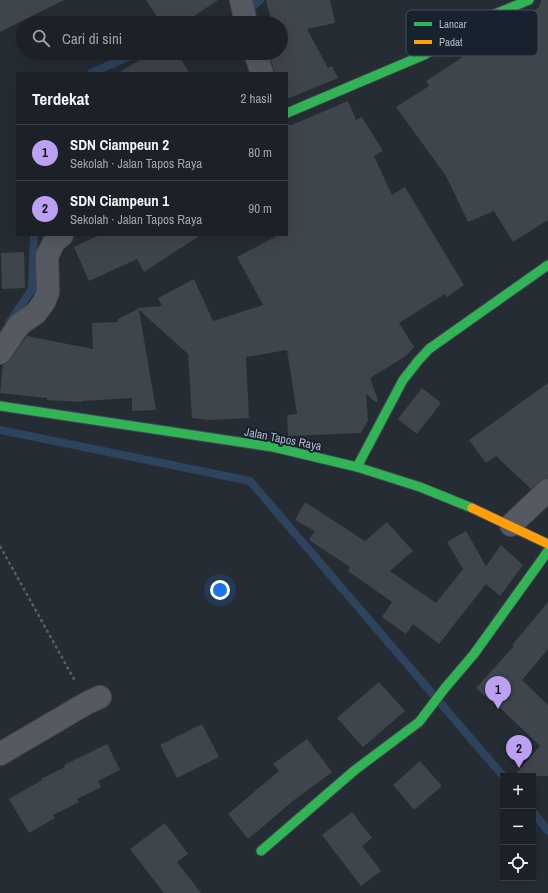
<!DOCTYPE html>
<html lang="id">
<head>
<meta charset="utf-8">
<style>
	body { margin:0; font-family:"Archivo Narrow",sans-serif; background:#292e33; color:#f1f3f6 }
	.controls { position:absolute; right:12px; bottom:12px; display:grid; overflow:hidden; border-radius:0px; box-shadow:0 4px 16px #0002 }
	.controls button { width:36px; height:36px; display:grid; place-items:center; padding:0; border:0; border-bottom:1px solid #3a3e44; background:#1c2127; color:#f1f3f6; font:20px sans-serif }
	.you { position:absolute; left:220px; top:590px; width:14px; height:14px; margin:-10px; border:3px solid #fff; border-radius:50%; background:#1a73e8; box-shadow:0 0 0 6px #1a73e833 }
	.badge { display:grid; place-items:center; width:26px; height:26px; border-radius:50%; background:#bca0f2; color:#111; font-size:13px; font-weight:700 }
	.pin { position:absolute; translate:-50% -33px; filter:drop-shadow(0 1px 2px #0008) }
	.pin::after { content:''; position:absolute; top:21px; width:14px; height:12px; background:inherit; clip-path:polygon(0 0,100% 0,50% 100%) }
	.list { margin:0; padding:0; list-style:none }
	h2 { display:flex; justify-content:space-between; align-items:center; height:52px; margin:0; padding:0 16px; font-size:17px }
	h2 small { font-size:13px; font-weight:400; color:#a0a3a7 }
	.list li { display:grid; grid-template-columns:26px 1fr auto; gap:12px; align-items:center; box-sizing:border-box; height:56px; padding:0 16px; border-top:1px solid #3a3e44 }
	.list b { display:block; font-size:15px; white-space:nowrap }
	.list p { margin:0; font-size:13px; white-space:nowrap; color:#a0a3a7 }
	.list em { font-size:13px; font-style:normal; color:#a0a3a7 }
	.icon { flex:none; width:22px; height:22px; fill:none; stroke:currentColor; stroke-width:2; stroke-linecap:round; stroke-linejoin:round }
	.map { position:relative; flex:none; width:548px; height:893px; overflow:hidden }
	.search { position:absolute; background:#1c2127; box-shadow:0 4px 16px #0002; left:16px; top:16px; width:272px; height:44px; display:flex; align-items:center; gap:10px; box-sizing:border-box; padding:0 14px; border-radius:22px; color:#a0a3a7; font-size:15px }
	.panel { position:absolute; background:#1c2127; box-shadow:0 4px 16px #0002; left:16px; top:72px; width:272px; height:164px; border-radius:0px }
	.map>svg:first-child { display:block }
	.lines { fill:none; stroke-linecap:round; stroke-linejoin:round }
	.stream { stroke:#2e435d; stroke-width:8 }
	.building { fill:#3f454c }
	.street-casing { stroke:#43484e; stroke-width:24 }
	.fast-casing { stroke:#43484e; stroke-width:11 }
	.slow-casing { stroke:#43484e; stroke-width:11 }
	.path { stroke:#585e66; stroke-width:2.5; stroke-dasharray:3 3; stroke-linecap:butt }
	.street { stroke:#555a62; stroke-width:22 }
	.fast { stroke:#30b455; stroke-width:9 }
	.slow { stroke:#ff9f0a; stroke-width:9 }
	.labels { text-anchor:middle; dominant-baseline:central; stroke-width:4; stroke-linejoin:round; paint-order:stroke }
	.street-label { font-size:12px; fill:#adb7c7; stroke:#18222f }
	.key { fill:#18222f; stroke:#454f5d; stroke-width:1 }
	.key-label { font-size:11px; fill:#adb7c7 }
</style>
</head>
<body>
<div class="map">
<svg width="548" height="893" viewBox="0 0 548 893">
	<rect width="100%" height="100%" fill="#252c34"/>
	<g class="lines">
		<g class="stream">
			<polyline points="253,6 260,0"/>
			<polyline points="91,73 137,53"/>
			<polyline points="9,323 32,289 34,235"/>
			<polyline points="0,430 250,481 503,776"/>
			<polyline points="533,812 548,831"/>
		</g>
	</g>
	<g class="building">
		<polygon points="0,0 64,0 0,32"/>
		<polygon points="146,0 218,0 184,23 161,23"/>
		<polygon points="266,0 330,0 335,23 307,29 328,68 332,66 338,78 287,99 287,73 275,73 270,58 279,53 281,53 281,23 272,23"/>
		<polygon points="541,0 548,0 548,220 513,242 494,211 468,222 446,176 396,107 429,86 426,81 463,57 459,50 500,27 512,22 511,21 534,11 539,7"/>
		<polygon points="152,53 178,53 189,73 118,73"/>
		<polygon points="348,101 356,120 362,117 383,151 374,156 392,195 405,187 464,285 447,297 445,294 399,323 414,347 406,356 370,378 378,400 377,403 366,394 368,420 361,433 288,436 287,415 297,414 287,350 246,357 249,418 209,420 192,418 188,354 139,310 156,410 132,411 132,398 82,401 81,402 47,400 47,398 0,393 3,365 6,364 10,360 27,336 93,349 92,323 118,322 118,319 138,309 137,308 162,306 158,298 194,279 213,321 263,305 237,257 279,235 287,235 287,125 292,125"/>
		<polygon points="99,235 201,235 144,272 137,259 89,281 74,247"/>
		<polygon points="24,252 25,288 2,289 1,253"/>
		<polygon points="548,383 548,478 545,478 540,481 531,489 496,456 486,463 469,440"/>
		<polygon points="422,388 441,403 417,434 398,419"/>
		<polygon points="305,502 365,541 387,522 413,551 390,571 436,603 463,569 447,542 466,531 486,566 501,545 523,565 500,596 486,584 439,644 413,624 406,634 382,617 392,602 348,571 350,567 309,540 315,531 295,520"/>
		<polygon points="548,602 548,649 522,680 548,705 548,776 514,776 540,746 496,704 495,705 476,688 514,646 512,645"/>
		<polygon points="379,682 405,711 363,747 337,718"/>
		<polygon points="202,724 219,757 177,778 160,745"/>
		<polygon points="307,739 332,772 293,801 248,839 228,814 279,771 273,764"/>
		<polygon points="107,744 120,770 98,781 101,787 77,799 79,802 53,815 55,818 29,833 9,799 42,780 41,779 65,767 64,765"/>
		<polygon points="420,761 442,786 414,810 393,785"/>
		<polygon points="352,812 372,838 362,846 381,871 361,886 322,835"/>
		<polygon points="165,823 188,854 177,862 201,893 164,893 130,849"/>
	</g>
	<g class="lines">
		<defs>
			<g id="street">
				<polyline points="241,0 246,23"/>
				<polyline points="255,53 262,73"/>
				<polyline points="0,353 15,331 20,324 36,313 44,302 48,292 47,256 54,242 62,235"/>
				<polyline points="511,525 548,490"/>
				<polyline points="0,754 87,703 100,697"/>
			</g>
			<g id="fast">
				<polyline points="287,113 424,55 495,14 529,0"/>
				<polyline points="0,406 273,447 357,467 420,487 472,508"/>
				<polyline points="357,467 403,380 418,361 429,349 548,265"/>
				<polyline points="261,851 355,770 419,722 445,688 474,654 548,551"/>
			</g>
			<polyline id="slow" points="472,508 548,544"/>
		</defs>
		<use href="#street" class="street-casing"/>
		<use href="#fast" class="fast-casing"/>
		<use href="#slow" class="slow-casing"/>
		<polyline class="path" points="0,546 75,681"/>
		<use href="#street" class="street"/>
		<use href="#fast" class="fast"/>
		<use href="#slow" class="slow"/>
	</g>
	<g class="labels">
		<g class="street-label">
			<text transform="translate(283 439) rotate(11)">Jalan Tapos Raya</text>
		</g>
	</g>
	<rect x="406" y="10" width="132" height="46" rx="6" class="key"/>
	<rect x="414" y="22" width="18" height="4" fill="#30b455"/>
	<rect x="414" y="40" width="18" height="4" fill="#ff9f0a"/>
	<g class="key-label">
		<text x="439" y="28">Lancar</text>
		<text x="439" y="46">Padat</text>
	</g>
</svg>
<div class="controls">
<button>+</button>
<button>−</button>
<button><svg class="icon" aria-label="locate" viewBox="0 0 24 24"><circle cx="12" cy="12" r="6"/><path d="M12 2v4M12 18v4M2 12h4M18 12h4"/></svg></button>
</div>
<div class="you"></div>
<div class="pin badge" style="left:498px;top:709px">1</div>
<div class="pin badge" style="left:519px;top:768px">2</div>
<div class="search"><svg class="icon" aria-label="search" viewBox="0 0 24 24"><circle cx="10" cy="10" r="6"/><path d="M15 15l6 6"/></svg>Cari di sini</div>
<section class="panel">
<h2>Terdekat<small>2 hasil</small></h2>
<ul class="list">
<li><span class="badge">1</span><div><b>SDN Ciampeun 2</b><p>Sekolah · Jalan Tapos Raya</p></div><em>80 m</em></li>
<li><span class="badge">2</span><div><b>SDN Ciampeun 1</b><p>Sekolah · Jalan Tapos Raya</p></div><em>90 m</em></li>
</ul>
</section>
</div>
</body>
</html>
